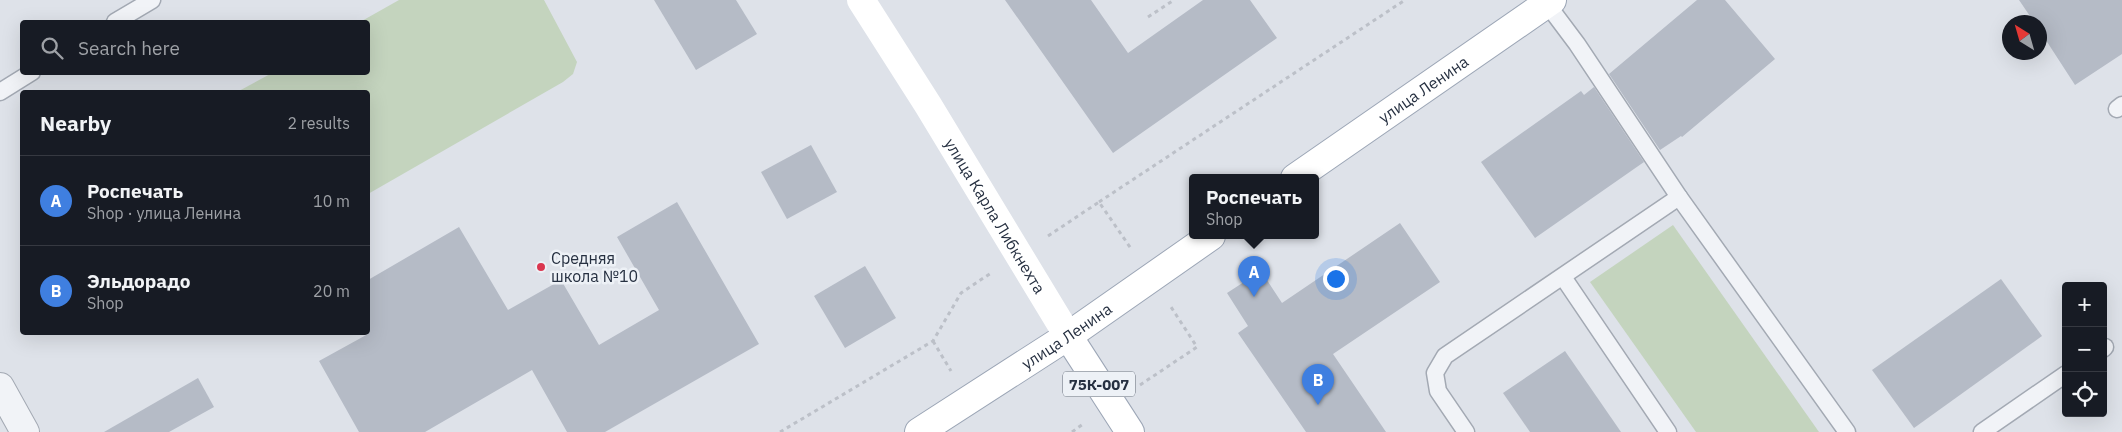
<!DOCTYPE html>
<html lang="en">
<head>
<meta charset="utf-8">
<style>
	body { margin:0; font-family:"IBM Plex Sans",sans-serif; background:#20242c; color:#f1f3f6 }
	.controls { position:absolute; right:15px; bottom:15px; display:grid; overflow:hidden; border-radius:5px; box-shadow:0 5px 20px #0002 }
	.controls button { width:45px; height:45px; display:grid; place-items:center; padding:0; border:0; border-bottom:1px solid #363941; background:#171b24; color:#f1f3f6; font:25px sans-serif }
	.compass { position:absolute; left:2002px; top:15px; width:45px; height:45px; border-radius:50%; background:#171b24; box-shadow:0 5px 20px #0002; rotate:323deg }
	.you { position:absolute; left:1335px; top:278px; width:18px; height:18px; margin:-12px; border:4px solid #fff; border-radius:50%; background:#1a73e8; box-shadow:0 0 0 8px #1a73e833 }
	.badge { display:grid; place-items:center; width:32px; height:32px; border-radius:50%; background:#d93025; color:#fff; font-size:16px; font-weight:700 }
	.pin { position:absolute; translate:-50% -41px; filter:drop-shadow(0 1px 2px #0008) }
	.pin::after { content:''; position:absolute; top:26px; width:18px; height:15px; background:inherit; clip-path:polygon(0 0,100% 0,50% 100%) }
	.popup { position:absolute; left:1189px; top:174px; width:130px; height:65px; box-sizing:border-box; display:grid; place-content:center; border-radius:5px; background:#171b24; filter:drop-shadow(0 1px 4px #0005); font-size:16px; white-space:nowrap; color:#9ea1a6 }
	.popup b { font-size:19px; color:#f1f3f6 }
	.popup::after { content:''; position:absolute; left:50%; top:100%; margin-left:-10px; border:10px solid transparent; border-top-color:#171b24 }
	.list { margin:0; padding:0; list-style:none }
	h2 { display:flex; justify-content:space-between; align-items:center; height:65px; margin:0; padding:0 20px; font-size:21px }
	h2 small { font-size:16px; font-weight:400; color:#9ea1a6 }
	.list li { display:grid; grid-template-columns:32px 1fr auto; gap:15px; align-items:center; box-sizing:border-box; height:90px; padding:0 20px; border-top:1px solid #363941 }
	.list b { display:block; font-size:19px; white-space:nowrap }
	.list p { margin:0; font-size:16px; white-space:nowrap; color:#9ea1a6 }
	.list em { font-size:16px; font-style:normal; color:#9ea1a6 }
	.icon { flex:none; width:28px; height:28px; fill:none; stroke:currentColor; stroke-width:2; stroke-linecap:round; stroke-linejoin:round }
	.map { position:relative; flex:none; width:2122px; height:432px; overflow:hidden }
	.search { position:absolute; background:#171b24; box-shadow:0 5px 20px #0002; left:20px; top:20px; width:350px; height:55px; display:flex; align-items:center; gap:12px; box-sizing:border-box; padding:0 18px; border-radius:5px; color:#9ea1a6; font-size:19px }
	.panel { position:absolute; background:#171b24; box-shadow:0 5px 20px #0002; left:20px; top:90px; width:350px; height:245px; border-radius:5px }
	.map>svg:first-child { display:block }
	.green { fill:#c4d4be }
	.building { fill:#b5bbc6 }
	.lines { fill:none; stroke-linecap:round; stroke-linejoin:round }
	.lane-casing { stroke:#a3a9b3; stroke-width:19 }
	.street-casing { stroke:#a3a9b3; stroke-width:30 }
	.primary-casing { stroke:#9ca6b6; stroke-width:30 }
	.path { stroke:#bcc0c8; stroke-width:3; stroke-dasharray:4 4; stroke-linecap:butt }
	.lane { stroke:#f1f3f7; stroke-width:16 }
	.street { stroke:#f1f3f7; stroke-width:28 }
	.secondary { stroke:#fff; stroke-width:28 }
	.primary { stroke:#fff; stroke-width:28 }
	.poi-dot { fill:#da364f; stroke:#edf1f6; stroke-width:2 }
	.labels { text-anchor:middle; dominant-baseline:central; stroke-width:5; stroke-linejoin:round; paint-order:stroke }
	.shield { fill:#edf1f6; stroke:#626a77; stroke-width:1 }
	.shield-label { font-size:15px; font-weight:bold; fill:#263041 }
	.street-label { font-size:16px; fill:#263041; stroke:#edf1f6 }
	.poi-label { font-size:16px; fill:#263041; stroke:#edf1f6; text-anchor:start }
</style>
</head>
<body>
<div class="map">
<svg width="2122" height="432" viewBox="0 0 2122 432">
	<rect width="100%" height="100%" fill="#dee2e9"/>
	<g class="green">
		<polygon points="399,0 544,0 577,62 573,74 563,82 368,194 368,92 237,92 272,73 368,72 368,22 360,22"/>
		<polygon points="1673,225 1819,432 1696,432 1590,282"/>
	</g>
	<g class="building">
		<polygon points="654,0 736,0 757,34 696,70"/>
		<polygon points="1005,0 1091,0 1128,53 1203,0 1250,0 1277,38 1113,153"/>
		<polygon points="1697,0 1725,0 1775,59 1682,137 1681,136 1660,150 1609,74"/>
		<polygon points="2019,0 2122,0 2122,54 2075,85 2040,31 2040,22 2034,22"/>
		<polygon points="1594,87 1644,162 1535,238 1481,162 1581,91 1584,95"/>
		<polygon points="811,145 837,192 787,219 761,172"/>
		<polygon points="677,202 759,344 605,432 567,432 532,370 425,432 359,432 319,361 368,334 368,280 459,227 508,310 561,280 599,345 659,310 617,237"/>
		<polygon points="1400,223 1440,282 1333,354 1386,432 1306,432 1238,333 1248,326 1227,293 1261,271 1282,303"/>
		<polygon points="865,266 896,318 845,348 814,296"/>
		<polygon points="2001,279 2042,336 1914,428 1872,370"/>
		<polygon points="1565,351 1601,403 1621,432 1530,432 1503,393"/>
		<polygon points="198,378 214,407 169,432 104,432"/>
	</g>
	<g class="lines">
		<defs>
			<g id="lane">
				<polyline points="1547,4 1577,44 1679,197 1847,432"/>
				<polyline points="115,22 152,0"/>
				<polyline points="0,92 32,72"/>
				<polyline points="2117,109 2122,105"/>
				<polyline points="1563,277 1668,432"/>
				<polyline points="2103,349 2105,347"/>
				<polyline points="1466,432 1438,391 1435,373 1445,356 1679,197"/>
				<polyline points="1982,432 2066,374"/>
			</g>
			<polyline id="street" points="0,387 25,432"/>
			<g id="primary">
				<path id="s2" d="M 1295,178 L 1552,0"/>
				<polyline points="1068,336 1130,432"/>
				<path id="s3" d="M 919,432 L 1068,336 L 1211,236"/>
			</g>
		</defs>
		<use href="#lane" class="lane-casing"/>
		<use href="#street" class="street-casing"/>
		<use href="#primary" class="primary-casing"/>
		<g class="path">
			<polyline points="1148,17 1174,0"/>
			<polyline points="1099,202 1405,0"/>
			<polyline points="1048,236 1099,202 1132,250"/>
			<polyline points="933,341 951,371"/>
			<polyline points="1140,385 1197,347 1171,307"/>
			<polyline points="780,432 933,341 961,293 991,273"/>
			<polyline points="1072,432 1083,424"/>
		</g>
		<use href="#lane" class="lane"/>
		<use href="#street" class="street"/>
		<path class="secondary" id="s1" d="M 861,0 L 928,105 L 1068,336"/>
		<use href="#primary" class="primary"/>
	</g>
	<circle class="poi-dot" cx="541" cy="267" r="5"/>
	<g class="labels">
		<rect class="shield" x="1063" y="371.5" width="72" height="25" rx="4"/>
		<g class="shield-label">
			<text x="1099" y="384">75К-007</text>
		</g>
		<g class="street-label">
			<text stroke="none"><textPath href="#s2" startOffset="156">улица Ленина</textPath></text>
			<text stroke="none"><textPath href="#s1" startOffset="254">улица Карла Либкнехта</textPath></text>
			<text stroke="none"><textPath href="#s3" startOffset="176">улица Ленина</textPath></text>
		</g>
		<g class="poi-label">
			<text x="551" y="258">Средняя<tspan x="551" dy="18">школа №10</tspan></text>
		</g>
	</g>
</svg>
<div class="controls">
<button>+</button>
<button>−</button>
<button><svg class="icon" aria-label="locate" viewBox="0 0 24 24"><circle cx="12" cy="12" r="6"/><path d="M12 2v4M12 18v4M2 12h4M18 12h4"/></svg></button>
</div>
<svg class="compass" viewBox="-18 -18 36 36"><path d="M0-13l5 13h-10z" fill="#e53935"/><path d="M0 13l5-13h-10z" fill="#9ea1a6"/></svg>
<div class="you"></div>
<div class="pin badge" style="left:1254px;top:297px;background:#3f7fe0">A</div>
<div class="popup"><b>Роспечать</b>Shop</div>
<div class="pin badge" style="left:1318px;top:405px;background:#3f7fe0">B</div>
<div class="search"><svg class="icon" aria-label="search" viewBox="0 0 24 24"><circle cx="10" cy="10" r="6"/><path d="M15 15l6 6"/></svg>Search here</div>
<section class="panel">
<h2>Nearby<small>2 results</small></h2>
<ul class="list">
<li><span class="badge" style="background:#3f7fe0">A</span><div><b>Роспечать</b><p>Shop · улица Ленина</p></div><em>10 m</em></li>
<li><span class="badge" style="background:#3f7fe0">B</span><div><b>Эльдорадо</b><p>Shop</p></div><em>20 m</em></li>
</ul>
</section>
</div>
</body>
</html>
